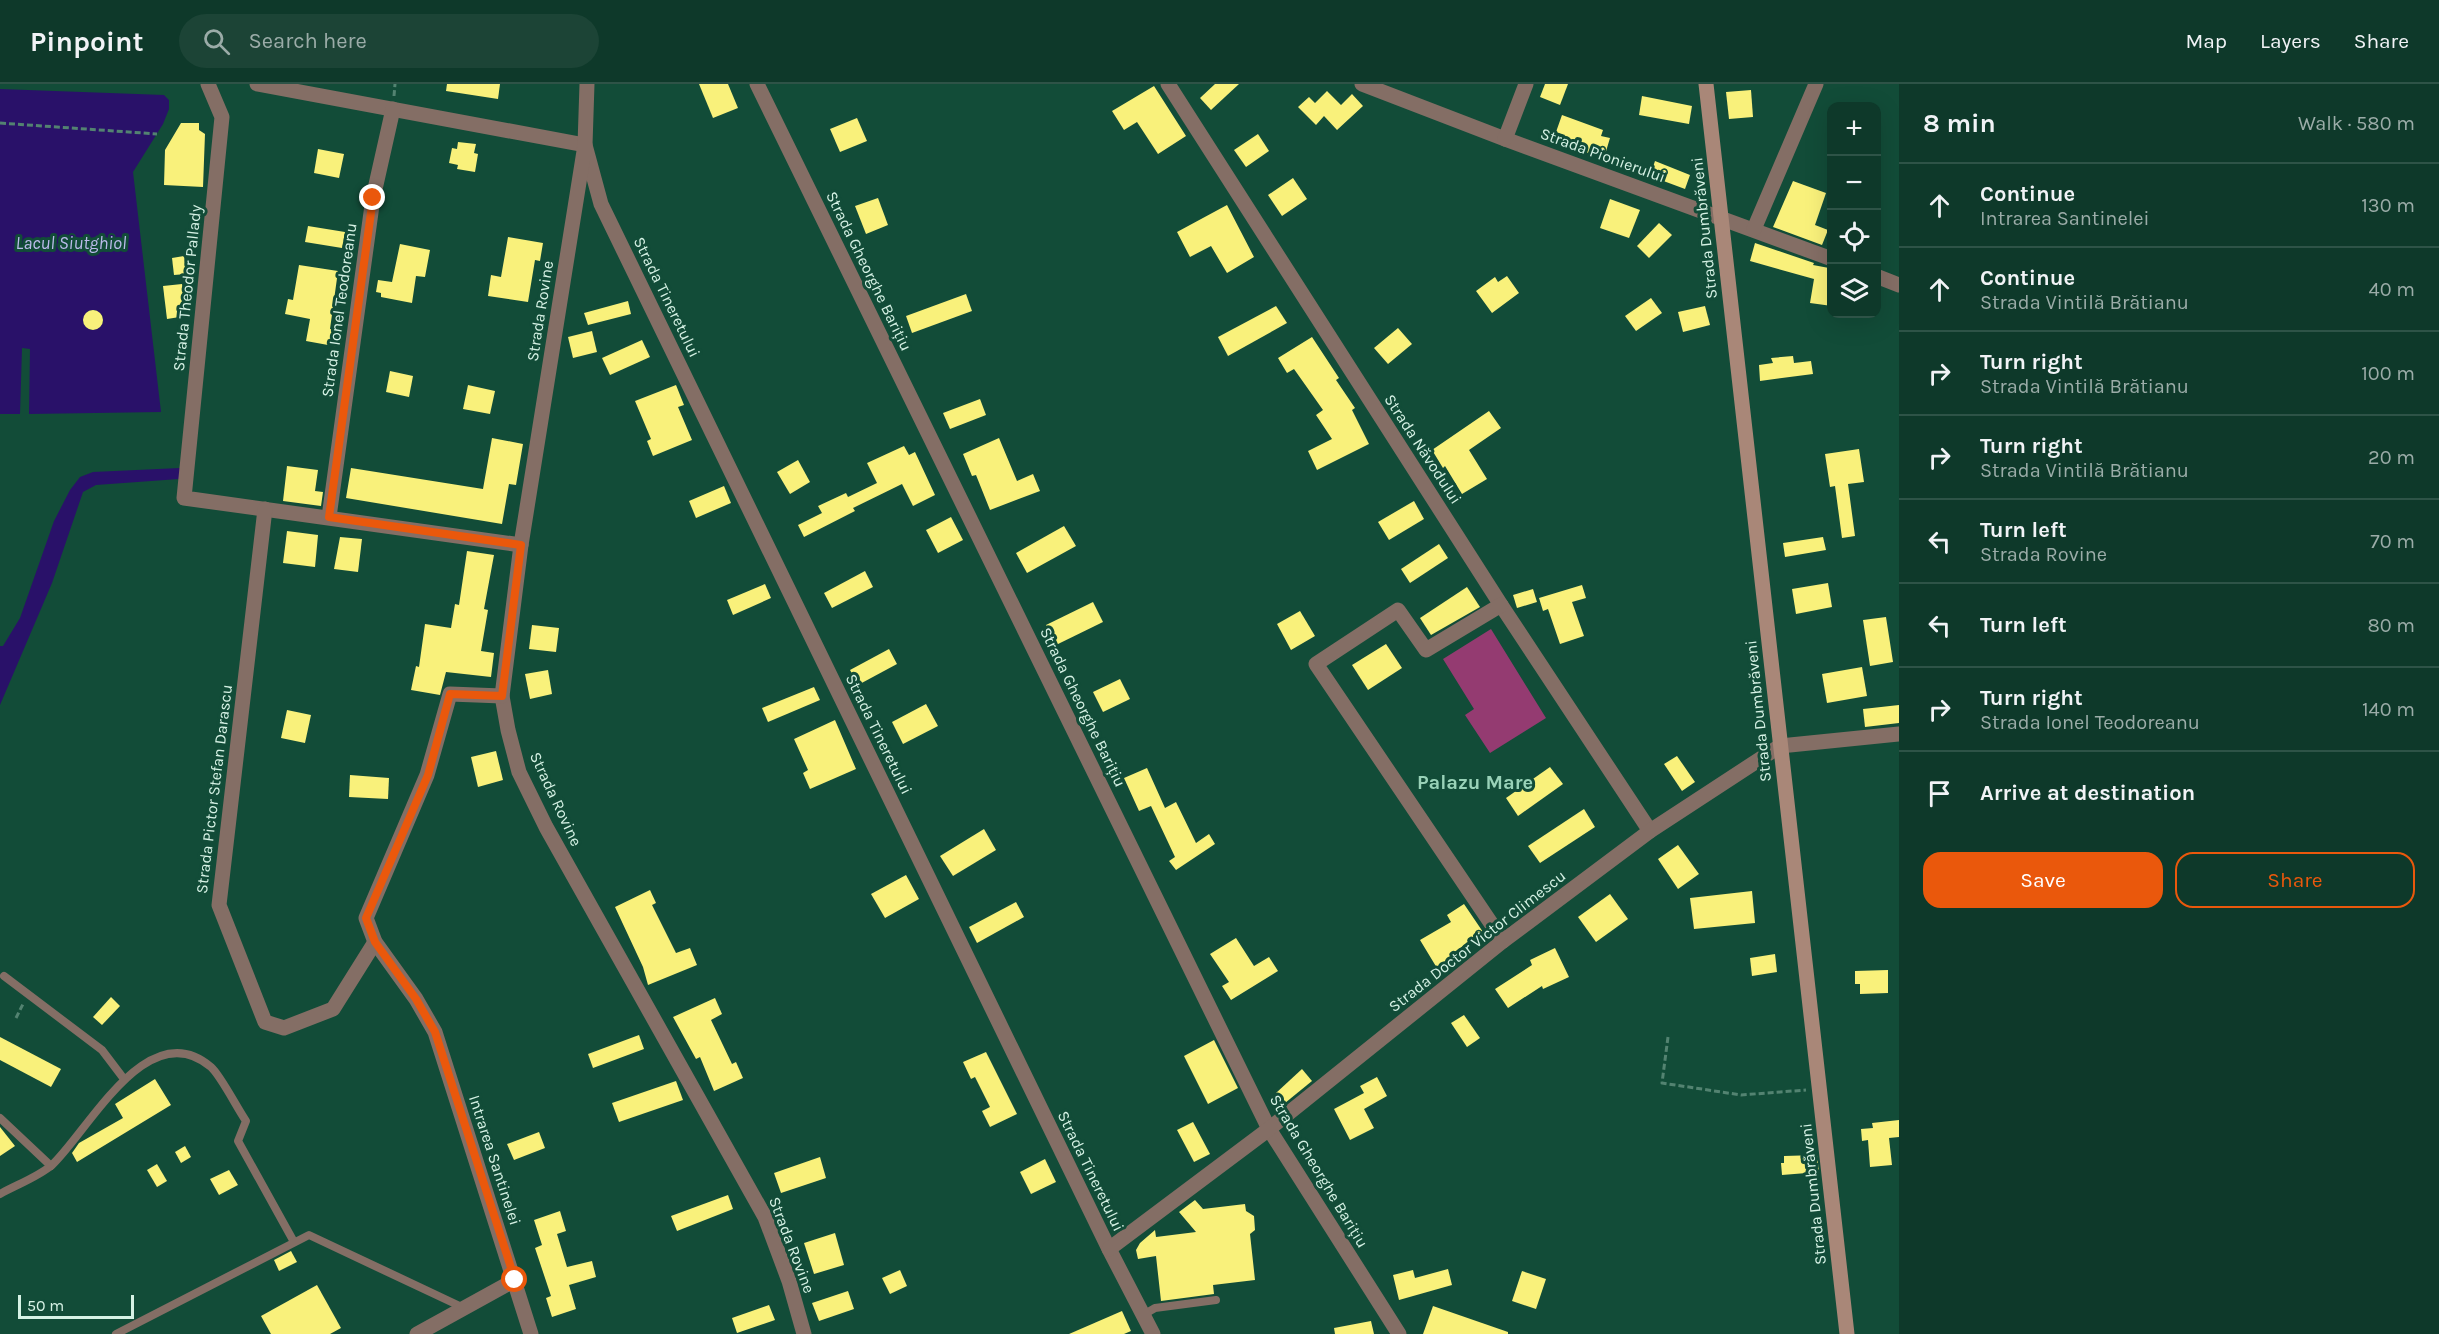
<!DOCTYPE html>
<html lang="en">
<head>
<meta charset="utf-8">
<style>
	body { margin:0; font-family:Karla,sans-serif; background:#1c4436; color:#f1f3f6 }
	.controls { position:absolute; right:18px; top:18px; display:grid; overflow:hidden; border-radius:12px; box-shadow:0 6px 24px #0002 }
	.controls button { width:54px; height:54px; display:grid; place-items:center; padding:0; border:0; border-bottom:2px solid #2e5347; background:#0e392a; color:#f1f3f6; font:30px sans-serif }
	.scale { position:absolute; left:18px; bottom:15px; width:116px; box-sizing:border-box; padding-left:6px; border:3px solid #d6f2e5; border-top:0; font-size:16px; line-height:21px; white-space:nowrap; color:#d6f2e5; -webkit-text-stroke:4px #124c38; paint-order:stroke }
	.stop { position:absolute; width:18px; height:18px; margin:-14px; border:4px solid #ea580c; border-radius:50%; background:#fff }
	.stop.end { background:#ea580c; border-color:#fff; box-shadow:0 2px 6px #0008 }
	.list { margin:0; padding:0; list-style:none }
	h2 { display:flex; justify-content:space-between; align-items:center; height:78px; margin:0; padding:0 24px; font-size:26px }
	h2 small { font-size:20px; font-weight:400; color:#9baca8 }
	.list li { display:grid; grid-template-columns:39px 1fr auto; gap:18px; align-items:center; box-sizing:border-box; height:84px; padding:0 24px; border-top:2px solid #2e5347 }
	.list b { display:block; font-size:22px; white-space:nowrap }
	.list p { margin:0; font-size:20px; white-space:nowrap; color:#9baca8 }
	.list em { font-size:20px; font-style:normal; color:#9baca8 }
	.actions { display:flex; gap:12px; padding:18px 24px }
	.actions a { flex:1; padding:14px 0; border:2px solid #ea580c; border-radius:18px; text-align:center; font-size:21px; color:#ea580c }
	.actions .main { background:#ea580c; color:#fff }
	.icon { flex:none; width:33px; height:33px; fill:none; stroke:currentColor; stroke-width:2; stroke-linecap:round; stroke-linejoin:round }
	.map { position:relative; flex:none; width:1899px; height:1250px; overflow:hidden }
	header { display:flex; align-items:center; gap:36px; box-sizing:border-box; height:84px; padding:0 30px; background:#0e392a; border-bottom:2px solid #2e5347 }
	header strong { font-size:28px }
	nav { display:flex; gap:33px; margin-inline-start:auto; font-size:21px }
	.search { width:420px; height:54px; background:#1c4436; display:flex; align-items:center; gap:15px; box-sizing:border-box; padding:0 21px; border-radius:33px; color:#9baca8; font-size:22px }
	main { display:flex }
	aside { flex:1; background:#0e392a }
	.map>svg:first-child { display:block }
	.green { fill:#943b71 }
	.water { fill:#291169; fill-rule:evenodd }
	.building { fill:#f9f17b }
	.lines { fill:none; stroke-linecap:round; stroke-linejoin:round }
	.path { stroke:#538371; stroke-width:3; stroke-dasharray:6 3; stroke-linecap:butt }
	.lane { stroke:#846e65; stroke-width:8 }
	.street { stroke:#846e65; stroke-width:15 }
	.secondary { stroke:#a98778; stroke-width:15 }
	.route { stroke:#ea580c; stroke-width:8 }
	.labels { text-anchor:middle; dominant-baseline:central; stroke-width:6; stroke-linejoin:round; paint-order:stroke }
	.street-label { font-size:16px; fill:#d6f2e5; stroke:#124c38 }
	.water-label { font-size:18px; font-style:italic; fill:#bcbbec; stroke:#124c38 }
	.quarter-label { font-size:20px; font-weight:bold; fill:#99d2b8; stroke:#124c38 }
</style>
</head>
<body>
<header>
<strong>Pinpoint</strong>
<div class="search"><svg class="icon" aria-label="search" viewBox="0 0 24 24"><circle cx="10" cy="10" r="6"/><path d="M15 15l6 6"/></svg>Search here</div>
<nav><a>Map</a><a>Layers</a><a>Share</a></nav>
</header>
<main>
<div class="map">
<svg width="1899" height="1250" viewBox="0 0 1899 1250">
	<rect width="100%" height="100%" fill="#124c38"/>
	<polygon class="green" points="1491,545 1546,634 1490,669 1465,631 1474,625 1443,575"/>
	<g class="water">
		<path d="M 0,5 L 164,11 L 169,16 L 169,25 L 163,40 L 133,88 L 161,328 L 29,330 L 30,265 L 22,264 L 20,330 L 0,330 ZM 95,226 L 102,231 L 103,238 L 100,243 L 91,246 L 85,242 L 83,236 L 88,227 Z"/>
		<polygon points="180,384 179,395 96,401 83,408 52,499 0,621 0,562 3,562 20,534 54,437 70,406 80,393 93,388"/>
	</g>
	<g class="building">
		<polygon points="447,0 500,0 498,15 446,7"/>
		<polygon points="699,0 728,0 738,24 713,34"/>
		<polygon points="1215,0 1239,0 1211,26 1200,14"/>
		<polygon points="1545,0 1568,0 1560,21 1540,13"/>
		<polygon points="1154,2 1186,52 1158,70 1137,38 1124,46 1112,27"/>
		<polygon points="1751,6 1753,33 1729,35 1726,8"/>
		<polygon points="1327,7 1341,21 1352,10 1363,22 1337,46 1324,32 1316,41 1298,23 1309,13 1315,19"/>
		<polygon points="1642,12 1692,22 1689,40 1639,31"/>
		<polygon points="1562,31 1603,46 1601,52 1610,54 1604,74 1576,65 1575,68 1560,63 1565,51 1556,48"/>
		<polygon points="857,34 867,57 840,68 830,45"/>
		<polygon points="181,39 199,39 199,46 205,50 203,103 164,101 165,66"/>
		<polygon points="1258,50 1269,67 1246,83 1234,66"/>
		<polygon points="458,58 476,60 474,69 478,70 475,88 457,85 458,81 449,79 452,64 457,65"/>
		<polygon points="318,65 344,70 339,94 314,89"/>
		<polygon points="1655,77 1690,91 1685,105 1650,92"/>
		<polygon points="1293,94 1307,115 1282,132 1268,111"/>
		<polygon points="1793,97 1826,109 1815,141 1828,146 1822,161 1773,143"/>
		<polygon points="878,114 888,141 866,150 855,122"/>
		<polygon points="1610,115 1640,126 1629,154 1600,144"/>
		<polygon points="1227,121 1254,173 1227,189 1211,162 1190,173 1177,148"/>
		<polygon points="1659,139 1672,151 1649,174 1637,162"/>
		<polygon points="308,142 345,148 342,164 305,158"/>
		<polygon points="508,153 543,159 540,177 535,176 528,218 488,212 491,191 501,193"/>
		<polygon points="1755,159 1814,179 1813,181 1829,184 1828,195 1832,196 1832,222 1810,219 1814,195 1750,177"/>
		<polygon points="400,160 430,166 425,193 416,192 412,219 381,213 381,209 376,208 378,196 392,198"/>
		<polygon points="184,172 186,190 174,191 172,174"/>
		<polygon points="299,181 338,187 330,245 342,247 339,263 306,257 310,235 285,230 288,215 293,216"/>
		<polygon points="1507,192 1519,209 1492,229 1476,207 1495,193 1498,198"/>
		<polygon points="182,200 186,232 167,235 163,202"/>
		<polygon points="966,210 972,227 912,249 906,232"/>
		<polygon points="1651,214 1662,229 1636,247 1625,232"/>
		<polygon points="628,217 631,230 588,241 584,229"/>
		<polygon points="1276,222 1287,239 1228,272 1218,253"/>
		<polygon points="1705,222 1710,241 1683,248 1678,228"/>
		<circle cx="93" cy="236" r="10"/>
		<polygon points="1398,244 1412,260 1388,280 1374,264"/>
		<polygon points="592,247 597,268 573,274 568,253"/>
		<polygon points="1312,253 1339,294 1336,296 1355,324 1352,326 1369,360 1317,386 1308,367 1332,355 1316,331 1323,326 1294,285 1287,289 1278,274"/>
		<polygon points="642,256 650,273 610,291 602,274"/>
		<polygon points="1793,272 1794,279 1811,277 1813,290 1760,297 1759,281 1773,279 1771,274"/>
		<polygon points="390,287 413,292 409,313 386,308"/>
		<polygon points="468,301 495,307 490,330 463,325"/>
		<polygon points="676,301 684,321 678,323 692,356 653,372 647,357 651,355 635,317"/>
		<polygon points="980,315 986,331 950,345 943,329"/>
		<polygon points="1489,327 1501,344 1469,366 1487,395 1462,410 1445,382 1443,384 1432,366"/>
		<polygon points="492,354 523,360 516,401 509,400 502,440 346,414 351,384 483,405"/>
		<polygon points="999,354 1017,397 1033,390 1040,407 990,426 976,391 972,392 963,370"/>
		<polygon points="904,362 909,371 915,368 935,411 913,422 902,400 853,424 855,427 804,453 798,441 822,429 818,422 846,409 848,413 877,399 867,379"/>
		<polygon points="1859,365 1864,398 1848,400 1855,452 1842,454 1835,402 1830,403 1825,370"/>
		<polygon points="798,376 810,398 790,410 777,388"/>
		<polygon points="287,382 318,386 315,407 323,408 321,422 283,417"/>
		<polygon points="724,402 731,419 696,434 689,417"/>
		<polygon points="1414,417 1424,435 1389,456 1378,438"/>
		<polygon points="951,433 963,456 938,469 926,446"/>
		<polygon points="1064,442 1076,462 1027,489 1016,469"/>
		<polygon points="287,447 318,451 315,483 283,479"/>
		<polygon points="340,453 362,455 358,488 334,485"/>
		<polygon points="1823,453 1826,466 1785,473 1783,459"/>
		<polygon points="1439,460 1448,474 1410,499 1401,485"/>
		<polygon points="467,467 494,471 484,525 488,526 481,567 494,569 491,593 446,588 440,611 411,606 416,582 419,583 425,540 451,544 455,520 459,521"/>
		<polygon points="865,487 873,503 832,524 824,509"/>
		<polygon points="1828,499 1832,523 1796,530 1792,505"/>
		<polygon points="765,500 771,514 733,531 727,516"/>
		<polygon points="1582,501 1586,514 1572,518 1584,552 1560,560 1548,525 1543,527 1539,514"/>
		<polygon points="1467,503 1480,523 1431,551 1420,534"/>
		<polygon points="1533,505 1537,518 1517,524 1513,511"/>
		<polygon points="1093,518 1103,538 1056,561 1046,541"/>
		<polygon points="1300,527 1315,552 1291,566 1277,540"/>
		<polygon points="1886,533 1893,578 1870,582 1863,536"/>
		<polygon points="532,541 559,544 556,568 529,565"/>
		<polygon points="1386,560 1402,584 1368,606 1352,581"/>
		<polygon points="889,565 897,580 858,601 850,586"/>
		<polygon points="1862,583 1867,612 1827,619 1822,590"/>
		<polygon points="548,586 552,610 530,615 525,590"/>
		<polygon points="1120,595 1130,615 1103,628 1093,608"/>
		<polygon points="814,603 820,616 768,638 762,624"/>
		<polygon points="926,620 938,642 903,660 892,638"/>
		<polygon points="1899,621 1899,639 1865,643 1863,625"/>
		<polygon points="287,626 311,631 305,659 281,654"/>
		<polygon points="835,636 856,685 810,705 803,689 808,686 794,655"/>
		<polygon points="496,667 503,696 478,703 471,673"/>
		<polygon points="1677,672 1695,698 1682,707 1664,680"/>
		<polygon points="1550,683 1563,700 1518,732 1506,714"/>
		<polygon points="1147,684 1165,724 1176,718 1196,759 1209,750 1215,760 1176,786 1169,777 1175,773 1151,722 1139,727 1124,694"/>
		<polygon points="350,691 389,694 388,715 349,713"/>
		<polygon points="1584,725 1595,743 1540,779 1528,762"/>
		<polygon points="984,745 996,766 953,792 940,772"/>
		<polygon points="1678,761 1699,790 1678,805 1658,775"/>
		<polygon points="906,791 919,815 885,834 871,810"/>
		<polygon points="650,806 656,819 652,821 676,869 690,864 697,881 648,901 643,883 615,823"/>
		<polygon points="1752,807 1755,839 1694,845 1690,814"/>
		<polygon points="1610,810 1628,835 1596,858 1578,833"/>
		<polygon points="1016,818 1024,833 977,859 969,843"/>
		<polygon points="1464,820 1483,848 1450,871 1455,879 1440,889 1420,856 1451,838 1447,831"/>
		<polygon points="1236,854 1254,882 1269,873 1278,887 1231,916 1222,902 1229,898 1210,870"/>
		<polygon points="1555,864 1569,893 1543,905 1542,902 1508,924 1495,905 1532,881 1530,876"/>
		<polygon points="1775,870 1777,888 1752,892 1750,874"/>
		<polygon points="1888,886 1888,909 1860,910 1860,900 1855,900 1855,887"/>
		<polygon points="111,913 120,922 102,941 93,933"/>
		<polygon points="715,914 722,930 711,936 732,980 736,978 743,994 714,1007 700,973 696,975 673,933"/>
		<polygon points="1464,931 1480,954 1467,963 1451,939"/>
		<polygon points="639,951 644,965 593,984 588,970"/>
		<polygon points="0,953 61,985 51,1003 0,976"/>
		<polygon points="1214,956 1238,1004 1208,1020 1184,972"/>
		<polygon points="986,968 1017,1030 990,1043 982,1027 990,1023 975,993 971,995 963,978"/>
		<polygon points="1302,985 1312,997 1285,1019 1276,1009"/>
		<polygon points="1377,993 1387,1012 1364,1025 1374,1044 1350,1056 1334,1025 1364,1009 1360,1002"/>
		<polygon points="155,995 171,1021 77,1078 72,1069 79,1059 123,1034 115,1020"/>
		<polygon points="676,997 683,1016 619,1038 612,1019"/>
		<polygon points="1899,1036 1899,1053 1889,1054 1892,1081 1870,1083 1868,1056 1862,1057 1861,1045 1873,1044 1872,1039"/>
		<polygon points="1193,1038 1210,1070 1194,1078 1177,1046"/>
		<polygon points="0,1043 15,1062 0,1072"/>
		<polygon points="539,1048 545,1064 514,1076 507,1060"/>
		<polygon points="185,1062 191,1073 181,1079 175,1068"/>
		<polygon points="1817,1071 1819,1088 1782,1091 1781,1079 1784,1079 1784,1072"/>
		<polygon points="820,1073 826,1094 781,1109 774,1089"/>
		<polygon points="1045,1075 1056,1098 1031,1110 1020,1088"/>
		<polygon points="157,1080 167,1097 157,1103 147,1086"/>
		<polygon points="229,1086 238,1101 219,1111 210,1095"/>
		<polygon points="728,1111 733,1125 677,1147 671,1132"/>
		<polygon points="1195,1116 1203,1125 1245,1120 1246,1127 1254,1132 1255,1146 1250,1150 1255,1196 1213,1201 1214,1210 1161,1217 1156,1172 1138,1175 1136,1166 1140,1159 1155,1146 1156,1153 1196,1148 1179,1128"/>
		<polygon points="560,1127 566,1147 557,1150 567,1183 592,1177 596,1193 569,1201 576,1225 552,1233 546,1214 551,1212 535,1164 542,1161 534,1136"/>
		<polygon points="835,1149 844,1181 814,1190 804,1159"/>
		<polygon points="291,1167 297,1178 279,1187 274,1176"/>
		<polygon points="1448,1185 1452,1201 1399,1216 1393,1191 1413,1186 1415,1194"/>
		<polygon points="900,1186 907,1202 890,1210 882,1194"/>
		<polygon points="1522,1187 1546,1195 1536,1225 1512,1217"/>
		<polygon points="317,1201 341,1244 330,1250 271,1250 261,1232"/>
		<polygon points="848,1207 854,1225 819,1237 812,1219"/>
		<polygon points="769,1221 775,1236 737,1249 732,1234"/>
		<polygon points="1433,1222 1508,1248 1508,1250 1423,1250"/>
		<polygon points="1122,1227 1131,1247 1124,1250 1069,1250"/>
		<polygon points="1371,1237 1374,1250 1335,1250 1334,1244"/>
	</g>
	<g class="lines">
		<g class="path">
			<polyline points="394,12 395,0"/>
			<polyline points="0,39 157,50"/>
			<polyline points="16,934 23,920"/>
			<polyline points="1668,953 1662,999 1741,1011 1806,1006"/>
		</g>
		<g class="lane">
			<polyline points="4,892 102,966 124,995"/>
			<polyline points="0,1034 51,1082"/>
			<path d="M 0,1110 C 16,1101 38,1093 52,1081 C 89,1046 148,929 211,983 C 221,992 237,1024 246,1037 L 238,1057 L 294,1158"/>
			<polyline points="1143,1231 1155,1224 1216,1216"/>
			<polyline points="116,1250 309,1151 464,1224"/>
		</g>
		<g class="street">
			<polyline points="208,0 222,33 184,414 521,461"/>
			<polyline points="257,0 585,61 601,120 1109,1165 1153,1250"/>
			<polyline points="587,0 585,61 521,461 502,612 508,646 519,688 546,743 765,1133 789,1197 804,1250"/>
			<polyline points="757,0 1269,1045 1399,1250"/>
			<polyline points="1168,0 1501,521 1650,747"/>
			<polyline points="1362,0 1505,55 1832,175"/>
			<polyline points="1505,55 1526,0"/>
			<polyline points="1754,145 1816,0"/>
			<polyline points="1876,192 1899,201"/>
			<polyline points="265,425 219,821 265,938 284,944 333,925 375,858"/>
			<polyline points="329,433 373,114 393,25"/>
			<polyline points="1501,521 1426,566 1398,526 1316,580 1503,857"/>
			<polyline points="502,612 450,610 427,691 366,834 375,858 416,915 435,948 531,1250"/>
			<polyline points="1109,1165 1269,1045 1503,857 1650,747 1780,662 1899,650"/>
			<polyline points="417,1250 515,1196"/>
		</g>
		<polyline class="secondary" points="1706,0 1847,1250"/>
	</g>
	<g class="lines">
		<polyline class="route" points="373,114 329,433 521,461 502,612 450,610 428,691 366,834 375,858 416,915 435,948 515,1196"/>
	</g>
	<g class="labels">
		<g class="street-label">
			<text transform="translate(1603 71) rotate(20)">Strada Pionierului</text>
			<text transform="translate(1704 144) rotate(-96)">Strada Dumbrăveni</text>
			<text transform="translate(869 187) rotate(64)">Strada Gheorghe Barițiu</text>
			<text transform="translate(187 204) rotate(-84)">Strada Theodor Pallady</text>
			<text transform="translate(667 213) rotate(64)">Strada Tineretului</text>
			<text transform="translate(339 226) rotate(-82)">Strada Ionel Teodoreanu</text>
			<text transform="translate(540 227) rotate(-81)">Strada Rovine</text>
			<text transform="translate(1423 365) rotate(57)">Strada Năvodului</text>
			<text transform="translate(1083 623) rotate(64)">Strada Gheorghe Barițiu</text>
			<text transform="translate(1758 627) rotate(-96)">Strada Dumbrăveni</text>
			<text transform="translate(879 650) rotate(64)">Strada Tineretului</text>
			<text transform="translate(214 705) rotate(-83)">Strada Pictor Stefan Darascu</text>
			<text transform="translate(556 715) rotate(65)">Strada Rovine</text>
			<text transform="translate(1477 857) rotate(-38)">Strada Doctor Victor Climescu</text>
			<text transform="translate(495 1076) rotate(72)">Intrarea Santinelei</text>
			<text transform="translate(1091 1087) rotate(64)">Strada Tineretului</text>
			<text transform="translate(1319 1087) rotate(59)">Strada Gheorghe Barițiu</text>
			<text transform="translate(1813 1110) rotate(-96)">Strada Dumbrăveni</text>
			<text transform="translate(792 1161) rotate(69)">Strada Rovine</text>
		</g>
		<g class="water-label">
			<text x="71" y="159">Lacul Siutghiol</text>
		</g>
		<g class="quarter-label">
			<text x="1475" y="698">Palazu Mare</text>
		</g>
	</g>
</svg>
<div class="controls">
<button>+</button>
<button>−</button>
<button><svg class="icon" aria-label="locate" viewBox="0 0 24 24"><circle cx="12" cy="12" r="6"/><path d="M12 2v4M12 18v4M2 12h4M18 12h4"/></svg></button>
<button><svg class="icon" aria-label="layers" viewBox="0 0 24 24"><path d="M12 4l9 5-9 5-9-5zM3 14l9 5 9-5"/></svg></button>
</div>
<div class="scale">50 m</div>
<div class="stop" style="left:515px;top:1196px"></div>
<div class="stop end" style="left:373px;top:114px"></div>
</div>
<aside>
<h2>8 min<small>Walk · 580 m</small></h2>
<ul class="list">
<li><svg class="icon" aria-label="ahead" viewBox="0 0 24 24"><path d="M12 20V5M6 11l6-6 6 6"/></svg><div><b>Continue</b><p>Intrarea Santinelei</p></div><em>130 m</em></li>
<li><svg class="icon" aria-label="ahead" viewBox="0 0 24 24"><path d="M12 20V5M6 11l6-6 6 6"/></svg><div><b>Continue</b><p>Strada Vintilă Brătianu</p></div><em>40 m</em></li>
<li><svg class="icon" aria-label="right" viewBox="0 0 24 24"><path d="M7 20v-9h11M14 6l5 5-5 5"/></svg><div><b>Turn right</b><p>Strada Vintilă Brătianu</p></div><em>100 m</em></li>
<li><svg class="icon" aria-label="right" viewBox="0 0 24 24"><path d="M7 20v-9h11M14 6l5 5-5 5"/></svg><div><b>Turn right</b><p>Strada Vintilă Brătianu</p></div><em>20 m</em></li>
<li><svg class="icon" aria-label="left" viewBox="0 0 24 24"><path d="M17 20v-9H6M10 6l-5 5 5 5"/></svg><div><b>Turn left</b><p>Strada Rovine</p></div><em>70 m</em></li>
<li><svg class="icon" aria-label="left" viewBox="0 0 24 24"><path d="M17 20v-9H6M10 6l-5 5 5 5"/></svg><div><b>Turn left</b></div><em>80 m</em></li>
<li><svg class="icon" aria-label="right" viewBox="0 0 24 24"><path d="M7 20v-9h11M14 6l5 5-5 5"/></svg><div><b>Turn right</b><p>Strada Ionel Teodoreanu</p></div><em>140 m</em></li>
<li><svg class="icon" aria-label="arrive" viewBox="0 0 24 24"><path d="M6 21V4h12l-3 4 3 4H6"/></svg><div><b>Arrive at destination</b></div></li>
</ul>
<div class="actions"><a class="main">Save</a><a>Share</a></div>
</aside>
</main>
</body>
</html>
